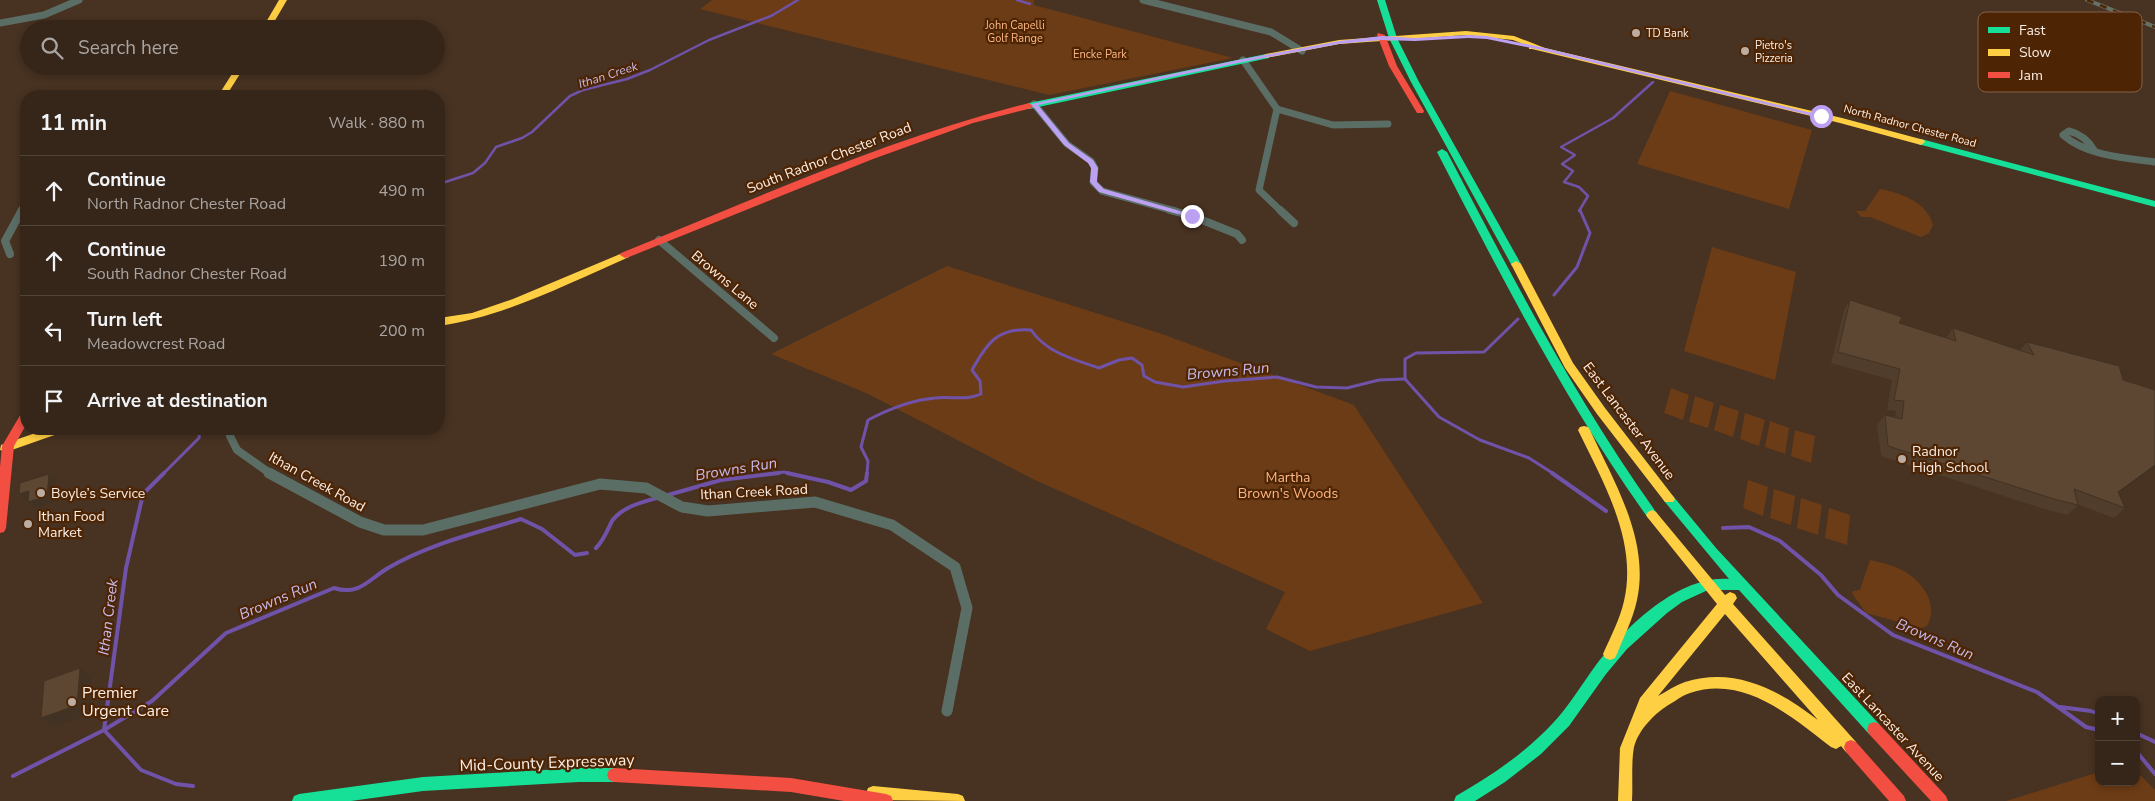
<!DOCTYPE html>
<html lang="en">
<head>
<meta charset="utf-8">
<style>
	body { margin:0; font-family:"Nunito Sans",sans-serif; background:#3d2e22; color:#f1f3f6 }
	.controls { position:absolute; right:15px; bottom:15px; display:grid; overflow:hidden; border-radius:10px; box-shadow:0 2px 8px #0003 }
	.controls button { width:45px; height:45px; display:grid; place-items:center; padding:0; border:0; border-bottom:1px solid #504338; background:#362619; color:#f1f3f6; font:25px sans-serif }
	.stop { position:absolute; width:15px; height:15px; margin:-11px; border:4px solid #bca0f2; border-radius:50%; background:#fff }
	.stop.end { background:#bca0f2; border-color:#fff; box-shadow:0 1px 5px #0008 }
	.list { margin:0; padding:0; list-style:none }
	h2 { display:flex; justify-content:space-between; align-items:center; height:65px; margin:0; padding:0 20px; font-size:21px }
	h2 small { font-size:16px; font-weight:400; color:#aaa5a2 }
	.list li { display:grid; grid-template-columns:32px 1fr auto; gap:15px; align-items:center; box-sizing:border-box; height:70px; padding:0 20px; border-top:1px solid #504338 }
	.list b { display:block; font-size:19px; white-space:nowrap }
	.list p { margin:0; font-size:16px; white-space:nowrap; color:#aaa5a2 }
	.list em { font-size:16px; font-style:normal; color:#aaa5a2 }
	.icon { flex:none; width:28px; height:28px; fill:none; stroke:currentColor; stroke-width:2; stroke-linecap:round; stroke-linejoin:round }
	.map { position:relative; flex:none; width:2155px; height:801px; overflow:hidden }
	.search { position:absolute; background:#362619; box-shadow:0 2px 8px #0003; left:20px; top:20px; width:425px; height:55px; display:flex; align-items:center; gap:12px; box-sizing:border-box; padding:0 18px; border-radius:28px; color:#aaa5a2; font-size:19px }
	.panel { position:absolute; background:#362619; box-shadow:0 2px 8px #0003; left:20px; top:90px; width:425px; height:345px; border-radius:20px }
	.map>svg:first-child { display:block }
	.green { fill:#6c3c16 }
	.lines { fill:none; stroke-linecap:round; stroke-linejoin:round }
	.stream-far2 { stroke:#7053a9; stroke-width:2.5 }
	.stream-far1 { stroke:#7053a9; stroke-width:3 }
	.stream { stroke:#7053a9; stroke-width:4 }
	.street-far2 { stroke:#5b6e66; stroke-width:7 }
	.street-far1 { stroke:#5b6e66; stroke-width:8 }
	.street { stroke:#5b6e66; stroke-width:11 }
	.fast { fill:#16e098; fill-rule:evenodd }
	.slow { fill:#ffcf43; fill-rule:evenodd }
	.jam { fill:#f24e42; fill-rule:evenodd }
	.rail-casing { stroke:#667168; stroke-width:4 }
	.rail { stroke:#4d2504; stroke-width:2.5; stroke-dasharray:7; stroke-linecap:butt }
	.wall { fill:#513d2b }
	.shaded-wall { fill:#423223 }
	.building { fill:#5e4732; stroke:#423223 }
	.route { fill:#bca0f2 }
	.poi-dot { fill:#bcaca1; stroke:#4d2504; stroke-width:2 }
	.labels { text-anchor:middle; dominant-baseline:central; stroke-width:4.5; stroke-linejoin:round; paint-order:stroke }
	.far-park-label { font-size:11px; fill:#fdb583; stroke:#4d2504 }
	.far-poi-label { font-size:11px; fill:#fbeee6; stroke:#4d2504; text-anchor:start }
	.far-street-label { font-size:11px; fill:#fbeee6; stroke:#4d2504 }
	.far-water-label { font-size:12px; font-style:italic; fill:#c6baec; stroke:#4d2504 }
	.street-label { font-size:14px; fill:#fbeee6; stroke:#4d2504 }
	.poi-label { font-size:14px; fill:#fbeee6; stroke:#4d2504; text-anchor:start }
	.park-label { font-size:14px; fill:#fdb583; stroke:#4d2504 }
	.water-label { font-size:15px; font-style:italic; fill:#c6baec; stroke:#4d2504 }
	.near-poi-label { font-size:16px; fill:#fbeee6; stroke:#4d2504; text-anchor:start }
	.near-street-label { font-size:16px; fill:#fbeee6; stroke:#4d2504 }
	.key { fill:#4d2504; stroke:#816148; stroke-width:1 }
	.key-label { font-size:14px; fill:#fbeee6 }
</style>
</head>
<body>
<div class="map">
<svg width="2155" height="801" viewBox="0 0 2155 801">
	<rect width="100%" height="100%" fill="#483221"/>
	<g class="green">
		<polygon points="712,0 1034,0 1034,5 1233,58 1049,95 700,9"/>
		<polygon points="1670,91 1812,130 1789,209 1637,164"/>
		<path d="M 1880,189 C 1901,193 1927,202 1933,225 L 1929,233 L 1921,237 L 1870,217 L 1861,217 L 1856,211 L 1865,211 Z"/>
		<polygon points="1712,247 1796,272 1775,380 1684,351"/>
		<polygon points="947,266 1162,334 1354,405 1483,603 1310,651 1266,629 1285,592 1035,480 866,393 771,354"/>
		<polygon points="1671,388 1689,395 1683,420 1664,413"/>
		<polygon points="1695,396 1714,403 1708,428 1689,422"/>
		<polygon points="1720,405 1739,411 1733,437 1714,430"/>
		<polygon points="1745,413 1765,420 1759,446 1740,439"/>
		<polygon points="1770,421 1789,428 1785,454 1765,447"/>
		<polygon points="1795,430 1815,436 1811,463 1791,456"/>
		<polygon points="1748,480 1768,487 1763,516 1743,508"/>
		<polygon points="1774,489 1795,496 1791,525 1770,518"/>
		<polygon points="1801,498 1822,505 1818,535 1797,528"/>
		<polygon points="1829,508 1850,515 1847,545 1825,538"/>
		<path d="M 1870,560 C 1880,562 1891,565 1900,569 C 1921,579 1940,604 1927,626 L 1921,628 L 1866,613 L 1852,593 L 1853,591 L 1860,590 Z"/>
		<polygon points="2136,771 2155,790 2155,801 2006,801 2099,772 2099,782 2136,782"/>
	</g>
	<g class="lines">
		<g class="stream-far2">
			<polyline points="1017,0 1030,4"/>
			<polyline points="439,184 473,173 485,163 496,147 522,138 532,132 570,96 583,90 627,79 650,70 709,40 771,16 798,0"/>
			<polyline points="1579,211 1588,196 1579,187 1564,182 1573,171 1562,164 1575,155 1561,147 1613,118 1653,82"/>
		</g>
		<g class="stream-far1">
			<polyline points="1554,295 1577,267 1590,233 1580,210"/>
			<polyline points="1405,379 1439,417 1480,440 1529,458 1554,474"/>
			<polyline points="1405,379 1405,359 1416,353 1484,352 1518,319"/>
			<polyline points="163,474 199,438 200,429"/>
			<polyline points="769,474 784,472 792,474"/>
			<path d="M 867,474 L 868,461 L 861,447 L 868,420 C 889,409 911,400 935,398 C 951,396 965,401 981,394 L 980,381 L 972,370 C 987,343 998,327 1031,330 C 1047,353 1073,359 1099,368 L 1119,360 L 1132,358 L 1142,365 L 1144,376 L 1155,382 L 1183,387 L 1225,381 L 1277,377 L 1316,387 L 1347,388 L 1379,380 L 1405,379"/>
		</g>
		<g class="stream">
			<polyline points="787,473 828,482 851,490 866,481 867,473"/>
			<polyline points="1552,473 1606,511"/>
			<polyline points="668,495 721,480 779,473"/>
			<polyline points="1723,528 1749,527 1780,541 1821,575 1838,595 1893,635 2037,692 2086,727 2099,730"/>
			<path d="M 596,548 C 604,540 607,531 612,521 C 622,507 642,502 657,498"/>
			<polyline points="2060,707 2091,711 2099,714"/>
			<polyline points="104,730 126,568 143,494 164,473"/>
			<polyline points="104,730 141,770 176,784 193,786"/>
			<polyline points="2136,733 2155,742"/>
			<polyline points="2136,751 2155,774"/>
			<path d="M 13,776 L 104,730 L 152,701 L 226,633 L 334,588 C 359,596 368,580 388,568 C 429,544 476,533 521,519 L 542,529 L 575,555 L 587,553"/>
		</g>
		<g class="street-far2">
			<polyline points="1143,0 1271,32 1302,51"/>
			<polyline points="0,23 44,15 79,0"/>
			<polyline points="1243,60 1277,109 1333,125 1388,124"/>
			<polyline points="1034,104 1067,144 1091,161 1095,168 1093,182 1102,191 1175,211"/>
			<polyline points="1277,109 1259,190 1281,211"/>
			<path d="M 2094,150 C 2088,140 2081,134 2069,131 L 2063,135 C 2087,156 2125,158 2155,162"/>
			<polyline points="21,211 26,204"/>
		</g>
		<g class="street-far1">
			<polyline points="1170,210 1192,216 1237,234 1242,240"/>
			<polyline points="1280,210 1294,223"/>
			<polyline points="659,240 774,338"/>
			<polyline points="10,254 5,241 22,210"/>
			<polyline points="232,429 230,436 237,450 271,474"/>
		</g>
		<polyline class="street" points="269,473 360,522 384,530 423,530 600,484 646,488 682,507 708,511 815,502 892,525 955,567 967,608 947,711"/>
		<g class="fast">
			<polygon points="1377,0 1385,0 1397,38 1419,82 1521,264 1520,266 1512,266 1511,264 1411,82 1389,38"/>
			<polygon points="1266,54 1270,56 1269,58 1029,109 1025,106 1029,103"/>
			<polygon points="1921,139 2155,201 2155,207 1918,144 1917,142"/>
			<path d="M 1442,149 L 1447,152 C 1511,275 1575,398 1656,512 L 1658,515 L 1656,518 L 1652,520 L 1648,518 C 1566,403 1502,278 1437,152 Z"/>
			<path d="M 1669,494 L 1673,496 L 1716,548 L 1879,724 L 1881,729 L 1879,734 L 1874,736 L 1869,734 L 1739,590 L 1708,590 L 1682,602 L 1667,613 L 1627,649 L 1606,674 L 1569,726 L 1541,754 L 1505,782 L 1475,801 L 1454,801 L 1456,796 C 1491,776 1525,753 1553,723 C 1569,706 1582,684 1596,665 C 1625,628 1678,575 1729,579 L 1665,502 L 1663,499 L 1665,496 Z"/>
			<polygon points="579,768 614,768 619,770 621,775 619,780 614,782 579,782 423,791 351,801 292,801 294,796 299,794 423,777"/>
		</g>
		<g class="slow">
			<polygon points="279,0 287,0 270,29 262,29"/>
			<polygon points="1466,31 1514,36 1545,48 1842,118 1924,140 1925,142 1921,145 1840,123 1532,49 1529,49 1529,46 1513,40 1466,35 1339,44 1266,58 1262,56 1266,54 1339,40"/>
			<polygon points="237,66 245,66 226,96 218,96"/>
			<path d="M 625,252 L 630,255 L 629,257 C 567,284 506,316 439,326 L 439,318 L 472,313 L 513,299 Z"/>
			<polygon points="1516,261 1521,264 1573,363 1605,408 1673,496 1675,499 1673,502 1665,502 1597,414 1565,368 1511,264"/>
			<path d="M 1584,426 L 1588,427 L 1590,430 C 1614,482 1650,540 1637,600 C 1633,619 1624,636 1617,654 L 1615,658 L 1610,660 L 1605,658 L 1603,654 C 1611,636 1620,619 1624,601 C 1638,541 1603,482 1578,430 L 1580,427 Z"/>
			<polygon points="47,429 65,429 63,432 9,451 5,452 0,450 1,445"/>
			<path d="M 1652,510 L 1656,512 L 1725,595 L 1730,592 L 1735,594 L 1737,598 L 1733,604 L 1856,742 L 1858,747 L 1856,752 L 1851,754 L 1846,752 L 1841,746 L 1836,749 L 1831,747 C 1791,716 1744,675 1690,693 C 1683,695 1677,700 1670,704 C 1655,713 1639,729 1634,747 C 1631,764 1633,784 1632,801 L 1618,801 L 1620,748 L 1640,698 L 1717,604 L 1648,518 L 1646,515 L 1648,512 ZM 1725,614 L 1818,720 C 1779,690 1735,666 1685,682 C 1676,685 1667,691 1658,696 Z"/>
			<polygon points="873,786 958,794 963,796 965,801 873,800 868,798 866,793 868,788"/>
		</g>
		<g class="jam">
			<polygon points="1378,33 1385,35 1397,66 1424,111 1423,113 1417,113 1389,66 1377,35"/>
			<path d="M 1029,103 L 1033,106 L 1032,108 L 973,123 L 873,159 L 629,257 L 625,258 L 620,255 L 621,253 C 755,199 889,138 1029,103 Z"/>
			<polygon points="26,411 26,425 14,446 6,528 4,532 0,533 0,467 2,446 22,412"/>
			<polygon points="1874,722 1879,724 1946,796 1948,801 1931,801 1869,734 1867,729 1869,724"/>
			<polygon points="1851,740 1856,742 1904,796 1906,801 1889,801 1846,752 1844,747 1846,742"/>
			<polygon points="614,768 791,778 886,794 891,796 893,801 844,801 791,792 614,782 609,780 607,775 609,770"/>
		</g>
		<defs>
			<polyline id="rail" points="2087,0 2155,27"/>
		</defs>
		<use href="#rail" class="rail-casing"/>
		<use href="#rail" class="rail"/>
	</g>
	<polygon class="wall" points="1850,300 1899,323 1946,338 1953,328 2020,350 2027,342 2123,380 2155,390 2155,468 2119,494 2125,508 2114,518 2077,504 2078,505 2067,515 2044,509 1881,456 1877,425 1885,415 1895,417 1896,411 1887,410 1892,380 1831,363 1844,310"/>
	<g class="shaded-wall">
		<polygon points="171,66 186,66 187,68 173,70"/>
		<polygon points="2155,465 2155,468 2107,502 2118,492"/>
		<polygon points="49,474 56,481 54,502 35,508 28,502"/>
		<polygon points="29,491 36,497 26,501 19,494"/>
		<polygon points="80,668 91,677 89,714 53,727 41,718"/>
	</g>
	<g class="building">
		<polygon points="1850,300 1902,317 1899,323 1956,341 1953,328 2034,355 2027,342 2119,366 2123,380 2155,390 2155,465 2118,492 2125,508 2074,489 2078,505 2054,499 1888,446 1885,415 1902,419 1904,401 1894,400 1900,369 1838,352"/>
		<polygon points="49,474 47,496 28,502 29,491 19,494 20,483"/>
		<polygon points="80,668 77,705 41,718 44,681"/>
	</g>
	<polygon class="route" points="1468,35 1487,36 1541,47 1824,116 1821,118 1541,50 1487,39 1468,38 1415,41 1382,40 1339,44 1238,63 1038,105 1069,143 1093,160 1098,168 1097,182 1104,189 1194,215 1194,218 1192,218 1099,192 1090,182 1091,168 1088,163 1064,145 1031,104 1238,60 1339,41 1382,36 1415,38"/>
	<g class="poi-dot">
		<circle cx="1636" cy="33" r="5"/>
		<circle cx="1745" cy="51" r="5"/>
		<circle cx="1902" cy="459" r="5"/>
		<circle cx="41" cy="493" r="5"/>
		<circle cx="28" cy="524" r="5"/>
		<circle cx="72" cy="702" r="5"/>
	</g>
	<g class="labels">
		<g class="far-park-label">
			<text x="1015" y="25">John Capelli<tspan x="1015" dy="13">Golf Range</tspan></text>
			<text x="1100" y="54">Encke Park</text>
		</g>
		<g class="far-poi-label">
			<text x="1646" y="33">TD Bank</text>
			<text x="1755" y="45">Pietro's<tspan x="1755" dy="13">Pizzeria</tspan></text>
		</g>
		<g class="far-street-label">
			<text transform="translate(1910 126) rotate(15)">North Radnor Chester Road</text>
		</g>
		<g class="far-water-label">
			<text transform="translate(608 75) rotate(-18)">Ithan Creek</text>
		</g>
		<g class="street-label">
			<text transform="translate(829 158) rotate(-21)">South Radnor Chester Road</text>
			<text transform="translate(725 280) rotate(40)">Browns Lane</text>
			<text transform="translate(1629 421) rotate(53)">East Lancaster Avenue</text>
			<text transform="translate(317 482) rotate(29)">Ithan Creek Road</text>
			<text transform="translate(754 492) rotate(-3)">Ithan Creek Road</text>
			<text transform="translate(1893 727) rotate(47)">East Lancaster Avenue</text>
		</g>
		<g class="poi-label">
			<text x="1912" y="451">Radnor<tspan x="1912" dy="16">High School</tspan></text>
			<text x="51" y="493">Boyle’s Service</text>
			<text x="38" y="516">Ithan Food<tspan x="38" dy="16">Market</tspan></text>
		</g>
		<g class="park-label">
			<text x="1288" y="477">Martha<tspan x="1288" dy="16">Brown's Woods</tspan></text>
		</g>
		<g class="water-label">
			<text transform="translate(1228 371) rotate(-5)">Browns Run</text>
			<text transform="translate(736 469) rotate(-9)">Browns Run</text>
			<text transform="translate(278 599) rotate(-23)">Browns Run</text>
			<text transform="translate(108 617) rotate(-83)">Ithan Creek</text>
			<text transform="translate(1935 639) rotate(23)">Browns Run</text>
		</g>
		<g class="near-poi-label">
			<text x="82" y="693">Premier<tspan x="82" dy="18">Urgent Care</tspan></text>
		</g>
		<g class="near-street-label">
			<text transform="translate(547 763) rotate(-2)">Mid-County Expressway</text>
		</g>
	</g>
	<rect x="1978" y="12" width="164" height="80" rx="8" class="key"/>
	<rect x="1988" y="27" width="22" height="6" fill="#16e098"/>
	<rect x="1988" y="49" width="22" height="7" fill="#ffcf43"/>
	<rect x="1988" y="72" width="22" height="6" fill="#f24e42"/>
	<g class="key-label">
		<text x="2019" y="35">Fast</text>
		<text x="2019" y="57">Slow</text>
		<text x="2019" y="80">Jam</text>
	</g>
</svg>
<div class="controls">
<button>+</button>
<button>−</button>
</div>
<div class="stop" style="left:1821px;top:116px"></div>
<div class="stop end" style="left:1192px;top:216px"></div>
<div class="search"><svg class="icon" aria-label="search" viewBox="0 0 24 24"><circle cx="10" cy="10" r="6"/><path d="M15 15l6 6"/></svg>Search here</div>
<section class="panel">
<h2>11 min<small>Walk · 880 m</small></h2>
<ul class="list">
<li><svg class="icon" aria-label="ahead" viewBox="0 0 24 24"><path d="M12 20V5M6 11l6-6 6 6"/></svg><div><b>Continue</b><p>North Radnor Chester Road</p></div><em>490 m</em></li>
<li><svg class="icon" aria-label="ahead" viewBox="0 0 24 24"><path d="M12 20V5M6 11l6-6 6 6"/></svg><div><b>Continue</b><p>South Radnor Chester Road</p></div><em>190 m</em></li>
<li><svg class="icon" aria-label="left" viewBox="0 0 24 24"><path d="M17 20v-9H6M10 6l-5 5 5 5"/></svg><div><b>Turn left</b><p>Meadowcrest Road</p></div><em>200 m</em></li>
<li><svg class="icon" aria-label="arrive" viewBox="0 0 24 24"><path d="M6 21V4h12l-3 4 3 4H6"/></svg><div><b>Arrive at destination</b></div></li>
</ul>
</section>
</div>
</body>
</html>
